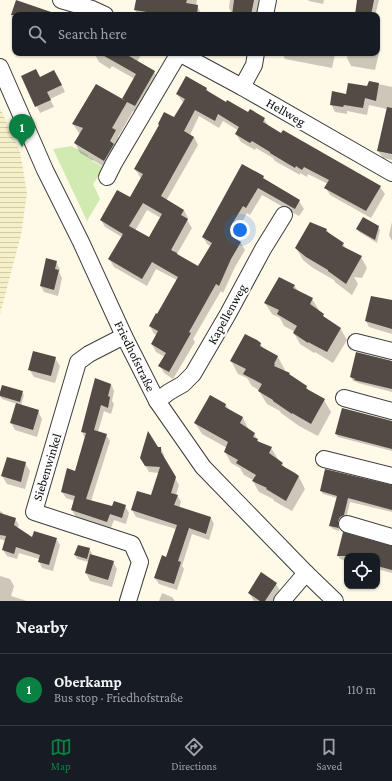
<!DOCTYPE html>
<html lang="en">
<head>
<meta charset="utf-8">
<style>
	body { margin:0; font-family:"Crimson Pro",serif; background:#20242c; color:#f1f3f6 }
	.controls { position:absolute; right:12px; bottom:12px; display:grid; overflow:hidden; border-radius:8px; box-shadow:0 1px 3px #0004 }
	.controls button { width:36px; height:36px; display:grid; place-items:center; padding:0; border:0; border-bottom:1px solid #363941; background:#171b24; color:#f1f3f6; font:20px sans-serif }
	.you { position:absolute; left:240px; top:230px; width:14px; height:14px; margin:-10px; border:3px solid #fff; border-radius:50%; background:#1a73e8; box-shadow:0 0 0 6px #1a73e833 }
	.badge { display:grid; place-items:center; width:26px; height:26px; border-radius:50%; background:#0b8043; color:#fff; font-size:13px; font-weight:700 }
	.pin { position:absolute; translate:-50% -33px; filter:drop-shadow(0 1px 2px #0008) }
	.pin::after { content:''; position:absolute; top:21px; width:14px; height:12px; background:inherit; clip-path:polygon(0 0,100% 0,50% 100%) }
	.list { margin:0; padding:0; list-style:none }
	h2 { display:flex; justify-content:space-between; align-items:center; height:52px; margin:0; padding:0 16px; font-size:17px }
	h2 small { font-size:13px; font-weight:400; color:#9ea1a6 }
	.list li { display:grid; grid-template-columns:26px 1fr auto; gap:12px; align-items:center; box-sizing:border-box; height:72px; padding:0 16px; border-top:1px solid #363941 }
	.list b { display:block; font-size:15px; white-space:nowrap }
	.list p { margin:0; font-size:13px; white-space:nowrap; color:#9ea1a6 }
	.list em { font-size:13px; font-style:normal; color:#9ea1a6 }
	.icon { flex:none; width:22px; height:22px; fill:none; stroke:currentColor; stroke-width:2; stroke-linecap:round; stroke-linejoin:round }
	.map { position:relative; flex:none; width:392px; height:601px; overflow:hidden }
	.search { position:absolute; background:#171b24; box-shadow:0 1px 3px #0004; left:12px; right:12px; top:12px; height:44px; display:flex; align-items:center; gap:10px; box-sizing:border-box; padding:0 14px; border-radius:8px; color:#9ea1a6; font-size:15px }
	.sheet { height:124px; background:#171b24 }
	nav { display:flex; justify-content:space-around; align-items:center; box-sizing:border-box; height:56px; border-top:1px solid #363941; background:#171b24; font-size:11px; color:#9ea1a6 }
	nav a { display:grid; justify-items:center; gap:2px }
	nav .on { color:#0b8043 }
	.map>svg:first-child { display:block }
	.farmland { fill:url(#farmland-rules) }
	.park { fill:#d1eab1 }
	.shadow { fill:#0003; fill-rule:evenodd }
	.building { fill:#534b46; fill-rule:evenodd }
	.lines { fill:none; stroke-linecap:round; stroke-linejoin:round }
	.minor-casing { stroke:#3d3d3d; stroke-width:18 }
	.minor { stroke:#fff; stroke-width:16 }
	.labels { text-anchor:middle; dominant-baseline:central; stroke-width:4; stroke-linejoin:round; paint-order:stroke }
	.street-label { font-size:13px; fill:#0a0a0a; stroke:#fff }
</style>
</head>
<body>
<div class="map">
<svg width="392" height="601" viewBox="0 0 392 601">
	<defs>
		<pattern id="farmland-rules" width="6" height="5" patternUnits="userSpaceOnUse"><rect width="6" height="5" fill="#f5f0c7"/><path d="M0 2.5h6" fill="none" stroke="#d1ccaa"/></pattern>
	</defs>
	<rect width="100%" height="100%" fill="#fff9e8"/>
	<polygon class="farmland" points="0,108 20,152 27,193 21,235 0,314"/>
	<polygon class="park" points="72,146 88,155 88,157 93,159 92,161 102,166 107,166 93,184 100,199 87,221 53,149"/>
	<g class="shadow">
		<polygon points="137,0 197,0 196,6 197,6 201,13 201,15 138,15 135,10"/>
		<polygon points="230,0 260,0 257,15 233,15 229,8"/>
		<polygon points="308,0 324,0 323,4 309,1"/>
		<polygon points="358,0 379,0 376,12 380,17 377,32 377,15 355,15"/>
		<polygon points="16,2 51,15 15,15 15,22 11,16"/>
		<polygon points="377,44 380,49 375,70 351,66 347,58 348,53 377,53"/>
		<polygon points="94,53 140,53 141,55 137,62 154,72 159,81 140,115 133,111 118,137 120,140 110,170 80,153 75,143 80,134 79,133 73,124 125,102 135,79 112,66 110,69 99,62"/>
		<polygon points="282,53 334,53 335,54 332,68 285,59"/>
		<polygon points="22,76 40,78 58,77 65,92 50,99 54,107 40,113"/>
		<path d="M 187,78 L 207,89 L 209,93 L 226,103 L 248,113 L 264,119 L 269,127 L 380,187 L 385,194 L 371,218 L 330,195 L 326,188 L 328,184 L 308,174 L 307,177 L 300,173 L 300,175 L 275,161 L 273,158 L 256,148 L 255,150 L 241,142 L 236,134 L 239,131 L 223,121 L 219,128 L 199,116 L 190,135 L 194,137 L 198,145 L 166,201 L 184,210 L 188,218 L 187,220 L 192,228 L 177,254 L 199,268 L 211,247 L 207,244 L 203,237 L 263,177 L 265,181 L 299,201 L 304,209 L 299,216 L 262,195 L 250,215 L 247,213 L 237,231 L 239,234 L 236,240 L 241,243 L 245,250 L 235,267 L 223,293 L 221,291 L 193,339 L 195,342 L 173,379 L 164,373 L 160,366 L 165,357 L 156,352 L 152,344 L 157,335 L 154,334 L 150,326 L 157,315 L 177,280 L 156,269 L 147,286 L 114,267 L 109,259 L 122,237 L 105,227 L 101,220 L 130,199 L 142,178 L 140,177 L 135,169 L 175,119 L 184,103 L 182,101 L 177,94 ZM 147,210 L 161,218 L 149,239 L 135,231 Z"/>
		<polygon points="369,82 392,87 392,160 383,158 378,151 387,109 369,105 367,115 347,111 347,114 335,112 331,104 346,95 368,88"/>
		<polygon points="392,222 392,241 389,235"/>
		<polygon points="311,223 327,230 330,235 343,244 346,249 361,257 367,268 362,278 354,277 358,284 352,295 335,282 334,280 313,268 303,260 296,248"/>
		<polygon points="378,227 380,230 377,243 359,232 357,229"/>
		<polygon points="56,262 60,269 59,272 62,278 58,296 44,292 41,286"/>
		<polygon points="294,285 298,291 312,299 319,310 318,311 323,315 325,319 340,328 347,340 333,363 315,352 314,353 300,344 294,333 295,332 284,326 280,318 272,314 265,303"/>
		<polygon points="392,301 392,334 369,327 366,321"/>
		<polygon points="260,344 263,348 278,357 285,370 284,371 289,374 291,376 306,386 309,391 324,400 331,412 318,436 299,426 281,413 280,411 267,404 259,391 260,391 252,386 247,378 238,374 231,361"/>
		<polygon points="55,358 60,366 55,383 34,377 29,369"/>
		<polygon points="392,362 392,392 358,383 357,382 353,381 351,377"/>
		<polygon points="111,384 114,391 112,401 114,404 111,414 104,411 98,432 106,435 110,441 91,501 113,508 125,506 129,513 126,524 114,520 111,528 76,517 72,510 75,501 66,498 62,492 75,472 85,438 82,432"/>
		<polygon points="22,392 24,395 21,406 38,411 42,419 37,437 15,430 11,423 17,404 2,399 0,396"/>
		<polygon points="226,405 229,410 243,418 249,430 254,434 260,443 271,448 278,459 282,463 285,468 299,477 305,489 292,511 274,501 273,499 259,492 253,481 253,480 244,475 240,468 231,463 225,452 227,448 202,434 195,423"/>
		<polygon points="392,423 392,451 338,437 336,434"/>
		<polygon points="157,448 161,448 164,455 164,459 179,485 176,495 177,495 181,502 179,508 211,518 214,524 209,540 192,534 182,566 184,569 177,590 159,584 155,578 167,558 176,529 136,517 132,510 152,497 159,473 149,472 141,458"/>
		<polygon points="25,463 30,471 25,489 7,484 2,476"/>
		<polygon points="392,486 392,512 350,502 346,519 340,525 339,531 333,529 330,526 337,498 323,494 321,491"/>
		<polygon points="0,511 2,512 5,516 15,519 19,525 17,529 33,538 56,539 60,545 53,571 42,568 39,561 39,559 19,553 17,559 7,556 3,550 6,541 0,539"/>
		<polygon points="392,547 392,573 377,569 377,556 347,556 347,561 340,559 338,556"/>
		<polygon points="89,549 92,553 91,555 113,562 117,569 112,587 90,581 86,573 89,562 77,559 75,555"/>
		<polygon points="0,576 10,579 14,586 11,596 27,601 0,601"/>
		<polygon points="276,584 280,591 274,601 254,601 249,593"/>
		<polygon points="162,593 172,597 175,601 159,601"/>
	</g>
	<g class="building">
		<polygon points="16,0 54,13 54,15 11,15"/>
		<polygon points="136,0 187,0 186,3 198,5 197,15 175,15 160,12 160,14 134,10"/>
		<polygon points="234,0 254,0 251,15 232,15"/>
		<polygon points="357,0 374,0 371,15 355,15"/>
		<polygon points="99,53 131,53 129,56 155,71 135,106 127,102 112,128 116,130 110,141 114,144 104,161 74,143 83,128 72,124 96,84 126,101 122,99 136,74"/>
		<polygon points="36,69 40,77 54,70 62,85 47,92 51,100 35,107 21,76"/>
		<path d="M 186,76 L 207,88 L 206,90 L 226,102 L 227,100 L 248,112 L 250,109 L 265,118 L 263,122 L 281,133 L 283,130 L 381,186 L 366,211 L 324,188 L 329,180 L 304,167 L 302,170 L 296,166 L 295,168 L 270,153 L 270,152 L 252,141 L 250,143 L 235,134 L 239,127 L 218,114 L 215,121 L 195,110 L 184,131 L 194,137 L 161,196 L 184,210 L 181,215 L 188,219 L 171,250 L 177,253 L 177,254 L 198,266 L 212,243 L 202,237 L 242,164 L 264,176 L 263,178 L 300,200 L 295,209 L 258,188 L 246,208 L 243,206 L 232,224 L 236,226 L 231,236 L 241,242 L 231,259 L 219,286 L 216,284 L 189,332 L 191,333 L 169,372 L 158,366 L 166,353 L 151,344 L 158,331 L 149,326 L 156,313 L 157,314 L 178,277 L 152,262 L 142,279 L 108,259 L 123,234 L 100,220 L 117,190 L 130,197 L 143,174 L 134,169 L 159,125 L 158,124 L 164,112 L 174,117 L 185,99 L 176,94 ZM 143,203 L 162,214 L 149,237 L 129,226 Z"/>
		<polygon points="369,81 379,83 376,101 365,98 363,108 344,105 343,107 330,105 332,91 346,94 348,83 367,86"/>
		<polygon points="387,107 392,108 392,154 377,151"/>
		<polygon points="363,217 379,226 375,240 356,229"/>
		<polygon points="310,222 327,229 326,231 344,243 342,246 362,256 346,284 328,271 328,270 306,257 295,248"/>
		<polygon points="46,258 57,261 55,269 59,270 54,290 40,286"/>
		<polygon points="279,277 295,285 293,288 313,298 310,304 324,314 323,316 341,328 327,352 308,342 308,343 293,333 297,326 277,314 279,310 264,303"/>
		<polygon points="371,296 392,300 392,329 365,321"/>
		<polygon points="245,334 257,340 261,343 260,346 278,356 274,364 275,364 274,366 290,373 289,374 307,386 306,388 307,389 325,399 311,424 292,413 292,414 273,401 273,400 258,391 262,384 243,374 246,369 230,361"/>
		<polygon points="33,351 56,357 51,376 28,370"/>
		<polygon points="356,352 392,361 392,389 354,380 355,379 350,377"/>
		<polygon points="95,378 111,384 108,396 110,397 108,408 101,405 94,430 107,434 86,499 112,506 114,501 126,505 122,518 110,514 107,522 71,510 75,496 61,492 67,468 75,471 86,433 81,432"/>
		<polygon points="2,385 23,391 20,402 0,396 0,392"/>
		<polygon points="210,395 226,404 225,407 243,417 240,423 255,433 253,437 258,439 257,441 272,447 269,453 283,463 281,465 295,473 299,476 286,501 266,489 267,488 252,481 256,475 236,463 238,460 224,452 228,442 194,423"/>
		<polygon points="16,403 39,410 33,430 10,423"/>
		<polygon points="342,408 392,421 392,449 335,434"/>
		<polygon points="148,431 158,447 161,447 161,452 176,477 171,493 178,495 174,505 211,517 206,534 189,528 178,561 181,562 174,584 154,578 162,555 166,557 177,525 131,510 137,491 151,495 160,467 145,466 140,458"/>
		<polygon points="7,457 26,462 21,482 1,476"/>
		<polygon points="325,469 392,485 392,510 348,498 344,515 340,517 338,521 338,526 339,528 329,526 337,496 320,491"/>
		<polygon points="0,513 16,518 14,525 32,537 34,531 57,538 49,565 38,562 40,555 16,547 14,554 2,550 6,536 0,535"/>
		<polygon points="343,532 392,546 392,570 377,566 377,556 337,556"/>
		<polygon points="78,545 90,548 87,559 74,555"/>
		<polygon points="90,554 114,561 108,580 85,573"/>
		<polygon points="261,572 277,583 265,601 260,601 248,593"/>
	</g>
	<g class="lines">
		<defs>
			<g id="minor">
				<polyline points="61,0 92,9 105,15"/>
				<polyline points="265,15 268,0"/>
				<polyline points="179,53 242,87 392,173"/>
				<polyline points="0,67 45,170 81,242 124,336 157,401 203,467 306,573 335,601"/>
				<polyline points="242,87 254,65 256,53"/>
				<polyline points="107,177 114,163 179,53"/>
				<polyline points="124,336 89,354 78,362 34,512 132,544 140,562 128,601"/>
				<polyline points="356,342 392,351"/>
				<polyline points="344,398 392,411"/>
				<polyline points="157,401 169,392 183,384 193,374 228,314 263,249 284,215"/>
				<polyline points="324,459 392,476"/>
				<polyline points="347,524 392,537"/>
				<polyline points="282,601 306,573"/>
			</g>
		</defs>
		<use href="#minor" class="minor-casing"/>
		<use href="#minor" class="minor"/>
	</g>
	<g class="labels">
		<g class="street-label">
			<text transform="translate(286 112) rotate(30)">Hellweg</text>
			<text transform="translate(227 314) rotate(-61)">Kapellenweg</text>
			<text transform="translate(135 356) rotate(64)">Friedhofstraße</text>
			<text transform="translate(47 467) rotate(-73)">Siebenwinkel</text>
		</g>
	</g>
</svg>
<div class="controls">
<button><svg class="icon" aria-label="locate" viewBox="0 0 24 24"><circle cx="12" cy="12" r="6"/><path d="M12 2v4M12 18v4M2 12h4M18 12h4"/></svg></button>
</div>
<div class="you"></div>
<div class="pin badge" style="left:22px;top:147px">1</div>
<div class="search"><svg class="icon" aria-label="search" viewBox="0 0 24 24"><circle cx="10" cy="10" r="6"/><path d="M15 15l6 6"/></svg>Search here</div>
</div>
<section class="sheet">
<h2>Nearby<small></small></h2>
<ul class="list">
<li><span class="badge">1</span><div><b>Oberkamp</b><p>Bus stop · Friedhofstraße</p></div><em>110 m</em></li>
</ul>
</section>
<nav>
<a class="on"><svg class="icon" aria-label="map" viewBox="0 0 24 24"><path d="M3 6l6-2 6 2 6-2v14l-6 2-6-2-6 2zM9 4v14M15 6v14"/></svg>Map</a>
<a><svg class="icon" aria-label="directions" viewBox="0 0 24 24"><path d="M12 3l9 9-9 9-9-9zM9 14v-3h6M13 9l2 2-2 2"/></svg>Directions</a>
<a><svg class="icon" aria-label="saved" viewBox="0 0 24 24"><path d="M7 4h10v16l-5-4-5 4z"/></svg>Saved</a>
</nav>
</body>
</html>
